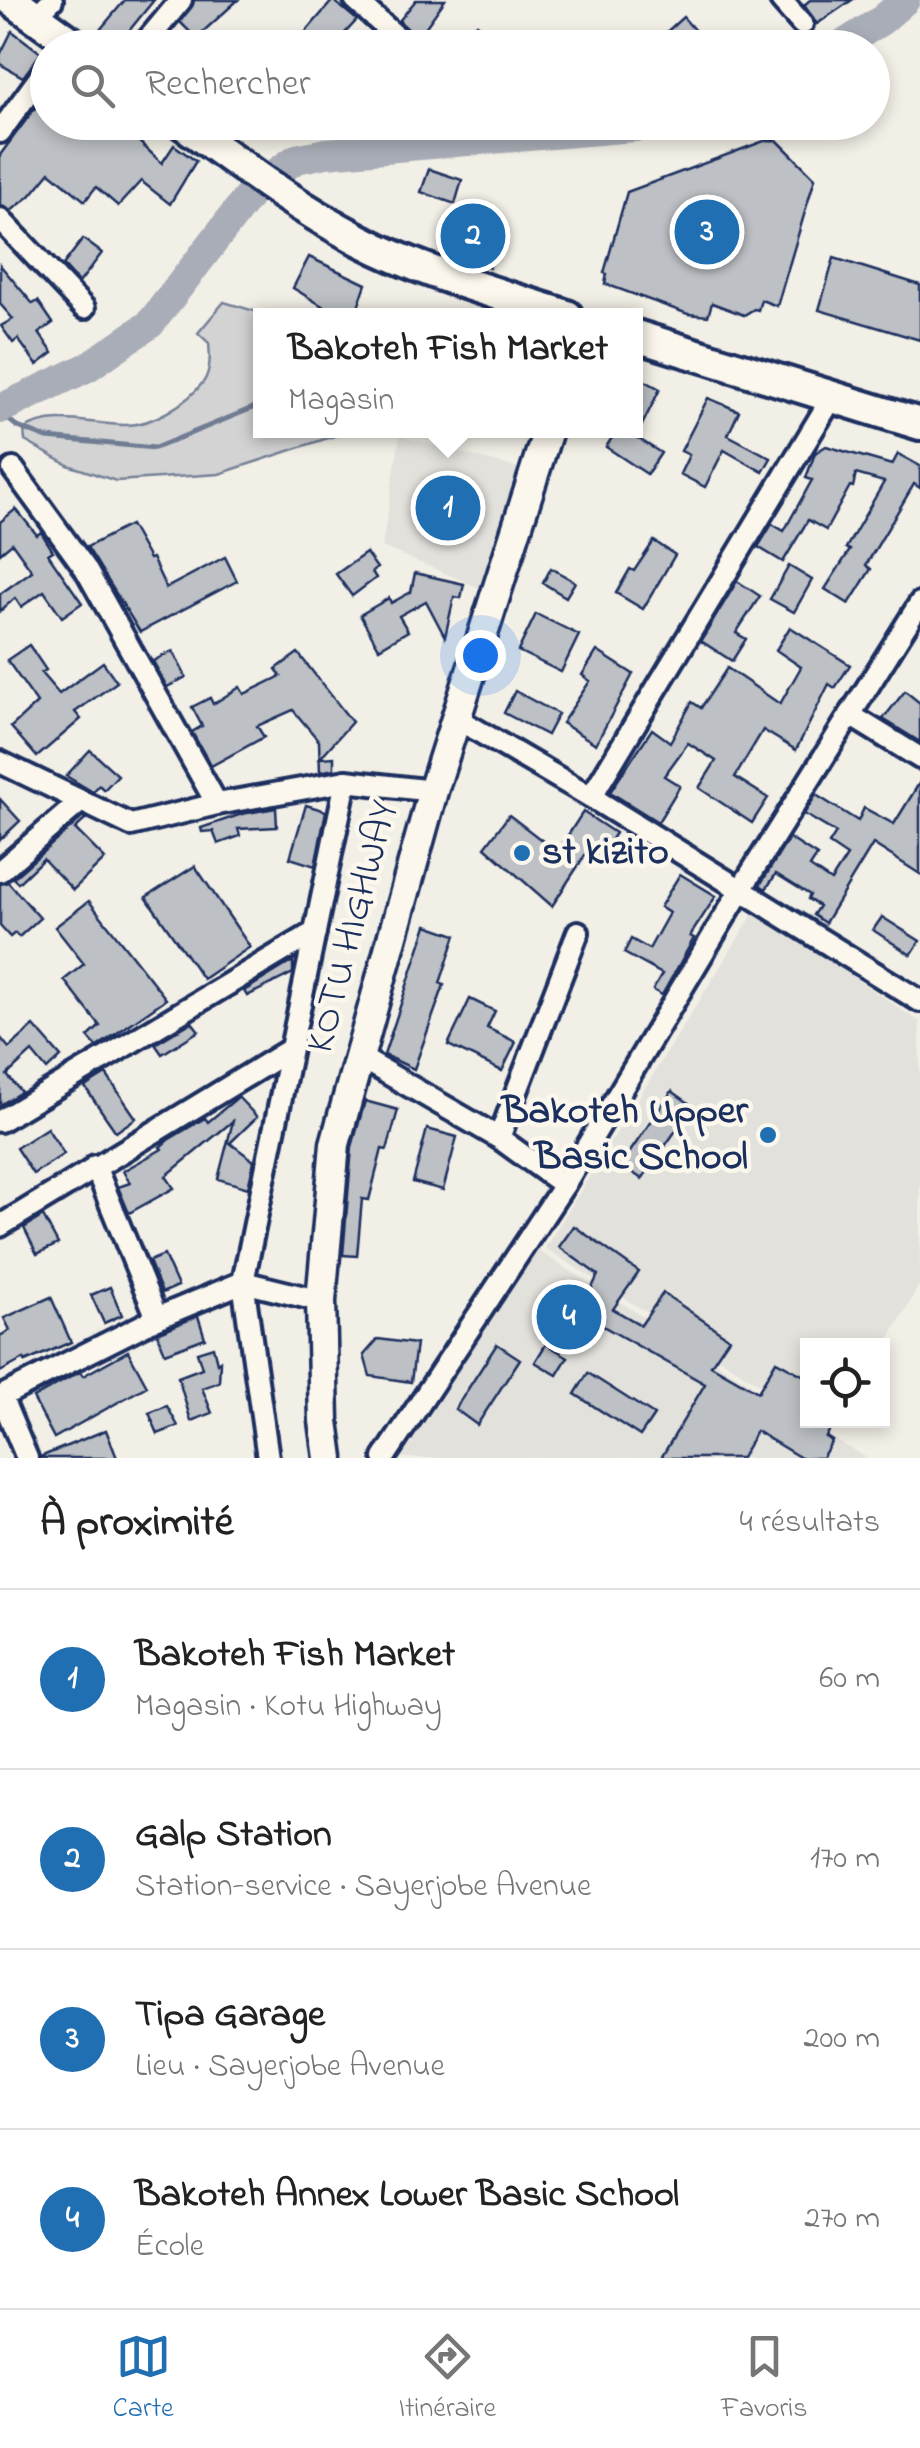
<!DOCTYPE html>
<html lang="fr">
<head>
<meta charset="utf-8">
<style>
	body { margin:0; font-family:"Indie Flower",sans-serif; background:#f6f6f6; color:#222 }
	.controls { position:absolute; right:30px; bottom:30px; display:grid; overflow:hidden; border-radius:0px; box-shadow:0 5px 15px #0003 }
	.controls button { width:90px; height:90px; display:grid; place-items:center; padding:0; border:0; border-bottom:2px solid #e0e0e0; background:#fff; color:#222; font:50px sans-serif }
	.you { position:absolute; left:480px; top:655px; width:35px; height:35px; margin:-25px; border:8px solid #fff; border-radius:50%; background:#1a73e8; box-shadow:0 0 0 15px #1a73e833 }
	.badge { display:grid; place-items:center; width:65px; height:65px; border-radius:50%; background:#1f6fb2; color:#fff; font-size:32px; font-weight:700 }
	.pin { position:absolute; translate:-50% -50%; border:5px solid #fff; box-shadow:0 2px 10px #0006 }
	.popup { position:absolute; left:253px; top:308px; width:390px; height:130px; box-sizing:border-box; display:grid; place-content:center; border-radius:0px; background:#fff; filter:drop-shadow(0 2px 8px #0005); font-size:32px; white-space:nowrap; color:#767676 }
	.popup b { font-size:38px; color:#222 }
	.popup::after { content:''; position:absolute; left:50%; top:100%; margin-left:-20px; border:20px solid transparent; border-top-color:#fff }
	.list { margin:0; padding:0; list-style:none }
	h2 { display:flex; justify-content:space-between; align-items:center; height:130px; margin:0; padding:0 40px; font-size:42px }
	h2 small { font-size:32px; font-weight:400; color:#767676 }
	.list li { display:grid; grid-template-columns:65px 1fr auto; gap:30px; align-items:center; box-sizing:border-box; height:180px; padding:0 40px; border-top:2px solid #e0e0e0 }
	.list b { display:block; font-size:38px; white-space:nowrap }
	.list p { margin:0; font-size:32px; white-space:nowrap; color:#767676 }
	.list em { font-size:32px; font-style:normal; color:#767676 }
	.icon { flex:none; width:55px; height:55px; fill:none; stroke:currentColor; stroke-width:2; stroke-linecap:round; stroke-linejoin:round }
	.map { position:relative; flex:none; width:920px; height:1458px; overflow:hidden }
	.search { position:absolute; background:#fff; box-shadow:0 5px 15px #0003; left:30px; right:30px; top:30px; height:110px; display:flex; align-items:center; gap:25px; box-sizing:border-box; padding:0 35px; border-radius:55px; color:#767676; font-size:38px }
	.sheet { height:850px; background:#fff }
	nav { display:flex; justify-content:space-around; align-items:center; box-sizing:border-box; height:140px; border-top:2px solid #e0e0e0; background:#fff; font-size:28px; color:#767676 }
	nav a { display:grid; justify-items:center; gap:5px }
	nav .on { color:#1f6fb2 }
	.map>svg:first-child { display:block }
	.built { fill:#e2e1dc }
	.green { fill:#d2d3d2; stroke:#768198; stroke-width:2.5 }
	.lines { fill:none; stroke-linecap:round; stroke-linejoin:round }
	.stream { stroke:#707b93; stroke-width:5 }
	.river { stroke:#a9adb7; stroke-width:30 }
	.building { fill:#bdc0c4; stroke:#1b2f5e; stroke-width:2.5 }
	.street-casing { stroke:#1b2f5e; stroke-width:28 }
	.secondary-casing { stroke:#1b2f5e; stroke-width:35 }
	.primary-casing { stroke:#1b2f5e; stroke-width:38 }
	.street { stroke:#fbf7ec; stroke-width:20 }
	.secondary { stroke:#fbf7ec; stroke-width:28 }
	.primary { stroke:#fbf7ec; stroke-width:30 }
	.poi-dot { fill:#1f6fb2; stroke:#fbf7ec; stroke-width:4 }
	.labels { text-anchor:middle; dominant-baseline:central; stroke-width:9; stroke-linejoin:round; paint-order:stroke }
	.poi-label { font-size:40px; font-weight:bold; fill:#1b2f5e; stroke:#fbf7ec; text-anchor:start }
	.street-label { font-size:40px; fill:#1b2f5e; stroke:#fbf7ec }
</style>
</head>
<body>
<div class="map">
<svg width="920" height="1458" viewBox="0 0 920 1458">
	<rect width="100%" height="100%" fill="#f2efe6"/>
	<filter id="ink" filterUnits="userSpaceOnUse"><feTurbulence type="fractalNoise" baseFrequency=".01" numOctaves="2"/><feDisplacementMap in="SourceGraphic" scale="20" xChannelSelector="R" yChannelSelector="G"/><feConvolveMatrix kernelMatrix="1 2 1 2 8 2 1 2 1" color-interpolation-filters="sRGB"/></filter>
	<g filter="url(#ink)">
		<g class="built">
			<polygon points="400,436 520,469 485,590 382,547"/>
			<polygon points="755,911 920,1022 920,1284 883,1350 882,1346 808,1346 807,1414 545,1248"/>
			<polygon points="537,1250 752,1385 704,1458 402,1458"/>
			<polygon points="750,1392 867,1458 708,1458"/>
		</g>
		<path class="green" d="M 224,302 L 268,315 L 260,316 L 260,430 L 349,431 L 219,474 L 116,481 L 68,465 L 25,441 L 24,429 C 56,412 89,424 124,425 C 151,426 188,403 204,381 C 211,370 210,355 209,343 L 198,333 Z"/>
		<g class="lines">
			<polyline class="stream" points="0,413 18,427 47,438 155,448 260,405"/>
			<g class="river">
				<polyline points="838,48 882,20 905,0"/>
				<polyline points="279,171 296,159 326,153 646,126 661,122"/>
				<polyline points="0,409 88,367 150,324 248,197"/>
			</g>
		</g>
		<g class="building">
			<polygon points="125,0 154,0 115,48 109,48 94,37"/>
			<polygon points="194,0 238,0 196,38 180,22"/>
			<polygon points="333,0 357,20 331,48 292,48"/>
			<polygon points="416,0 445,0 418,38 399,21"/>
			<polygon points="810,0 852,0 817,24 804,5"/>
			<polygon points="683,17 710,48 670,48 661,37"/>
			<polygon points="477,24 507,48 457,48"/>
			<polygon points="12,31 41,53 23,77 0,64 0,55"/>
			<polygon points="38,104 48,111 48,122 136,122 143,127 136,139 162,163 174,145 196,161 170,204 141,181 118,206 96,187 85,201 50,172 30,196 11,211 0,206 0,155"/>
			<polygon points="777,140 815,178 777,306 761,300 758,310 754,309 744,315 712,303 708,316 688,314 605,284 607,274 604,273 627,192 764,141"/>
			<polygon points="429,169 462,180 455,204 421,192"/>
			<polygon points="477,231 500,240 489,268 466,259"/>
			<polygon points="83,239 102,253 79,283 63,265"/>
			<polygon points="309,257 366,284 355,316 339,316 293,288"/>
			<polygon points="834,258 920,285 920,340 819,310"/>
			<polygon points="0,265 33,304 38,301 53,323 39,333 53,353 37,365 18,339 13,343 1,326 13,319 0,304"/>
			<polygon points="636,376 660,389 636,437 661,453 647,474 606,447 617,430 636,430"/>
			<polygon points="708,398 739,411 728,435 771,458 763,472 724,450 705,487 680,474 689,455 681,451"/>
			<polygon points="826,446 892,465 898,454 920,466 920,488 914,484 866,565 871,569 849,604 825,589 850,550 846,548 884,482 856,474 853,487 850,486 826,530 808,520 783,562 758,547 772,524 784,531 812,480 806,478 815,453"/>
			<polygon points="16,509 37,535 41,532 53,551 48,554 82,603 62,617 44,591 21,607 15,598 0,611 0,594 32,571 12,543 0,553 0,522"/>
			<polygon points="130,525 149,559 152,558 166,588 225,557 237,581 140,632 87,547"/>
			<polygon points="654,541 675,555 643,609 616,593 630,569 634,571"/>
			<polygon points="366,553 377,568 372,572 376,578 352,596 336,574"/>
			<polygon points="789,566 812,580 794,612 770,599"/>
			<polygon points="551,568 575,582 566,597 543,583"/>
			<polygon points="415,573 464,584 461,598 454,597 445,637 426,601 399,616 408,631 379,648 360,615 389,598 391,603 411,592"/>
			<polygon points="737,581 760,596 736,633 746,639 732,661 701,641"/>
			<polygon points="536,614 579,635 561,672 518,651"/>
			<polygon points="790,627 850,665 835,688 829,684 796,750 763,730 735,777 768,798 752,823 699,788 716,761 688,743 664,776 680,786 658,822 610,792 652,729 670,742 692,702 701,708 727,668 780,704 801,667 776,650"/>
			<polygon points="29,645 46,670 41,673 59,694 103,662 117,682 75,712 81,719 37,757 11,727 37,703 7,660"/>
			<polygon points="173,651 186,677 167,687 153,661"/>
			<polygon points="597,651 633,674 596,744 562,723 590,681 582,675"/>
			<polygon points="298,653 352,722 320,758 334,757 334,769 320,772 319,741 293,710 257,726 264,737 211,766 192,732 202,726 192,707 210,698 213,704 240,687 244,694 281,676 276,669"/>
			<polygon points="515,691 558,714 547,735 504,713"/>
			<polygon points="905,691 920,703 920,742 883,719"/>
			<polygon points="90,750 118,775 104,790 99,785 93,792 66,776"/>
			<polygon points="920,782 920,874 873,844 825,923 813,915 819,906 808,899 810,895 776,874 766,889 760,885 789,838 817,856 810,867 831,881 847,856 829,844 836,833 804,814 816,795 858,821 864,808 894,824"/>
			<polygon points="0,799 20,821 0,840"/>
			<polygon points="306,805 326,811 315,866 290,858"/>
			<polygon points="276,808 277,827 238,829 240,836 218,844 213,831 202,832 201,828 242,814"/>
			<polygon points="583,812 615,833 600,856 589,849 552,906 485,847 509,815 557,852"/>
			<polygon points="83,817 86,819 75,829 105,859 73,890 43,859 18,883 13,878"/>
			<polygon points="195,866 250,947 203,979 146,897"/>
			<polygon points="680,874 716,896 690,936 694,938 662,995 653,990 662,974 624,953 631,939 649,949 669,913 660,907"/>
			<polygon points="8,882 40,918 19,937 15,933 10,937 0,926 0,884"/>
			<polygon points="89,901 166,999 97,1047 88,1037 100,1026 64,980 84,964 55,927"/>
			<polygon points="882,917 920,941 911,955 873,930"/>
			<polygon points="427,925 456,935 440,983 444,985 414,1069 384,1055"/>
			<polygon points="293,961 293,973 247,996 244,991"/>
			<polygon points="470,999 495,1011 487,1028 516,1042 502,1071 448,1045"/>
			<polygon points="192,1022 199,1031 162,1054 155,1044"/>
			<polygon points="34,1026 61,1057 47,1070 32,1052 7,1075 21,1092 0,1105 0,1037 9,1048"/>
			<polygon points="106,1074 136,1118 116,1132 85,1087"/>
			<polygon points="672,1091 693,1106 642,1179 621,1165"/>
			<polygon points="238,1097 257,1117 230,1143 254,1161 248,1188 218,1179 233,1121 166,1176 174,1188 129,1213 118,1187 130,1183 123,1171 162,1149 160,1147 168,1140 205,1118 208,1122"/>
			<polygon points="365,1101 398,1110 387,1150 382,1149 369,1200 362,1199 357,1256 343,1255 352,1147"/>
			<polygon points="47,1128 64,1154 33,1174 16,1148"/>
			<polygon points="427,1129 457,1137 443,1190 413,1182"/>
			<polygon points="43,1216 58,1244 37,1254 24,1228"/>
			<polygon points="574,1226 639,1272 613,1309 641,1325 663,1293 729,1338 711,1365 758,1392 776,1361 808,1378 808,1420 835,1420 826,1437 832,1441 822,1458 801,1458 756,1431 741,1458 661,1458 705,1384 580,1313 598,1275 559,1247"/>
			<polygon points="164,1255 178,1286 162,1293 149,1261"/>
			<polygon points="110,1287 122,1315 104,1323 91,1295"/>
			<polygon points="51,1297 71,1342 25,1362 24,1359 0,1372 0,1336 10,1330 4,1318"/>
			<polygon points="198,1316 205,1338 165,1353 157,1333"/>
			<polygon points="378,1339 416,1344 411,1382 370,1376 364,1355"/>
			<polygon points="497,1344 520,1359 477,1425 455,1409"/>
			<polygon points="546,1344 568,1357 557,1375 535,1362"/>
			<polygon points="213,1347 217,1363 220,1361 219,1382 202,1388 212,1413 191,1421 178,1377 202,1368 197,1352"/>
			<polygon points="128,1351 147,1386 54,1438 33,1398 80,1372 83,1376"/>
			<polygon points="588,1373 654,1415 640,1436 575,1394"/>
			<polygon points="167,1406 178,1426 158,1434 149,1413"/>
			<polygon points="106,1430 117,1458 41,1458 40,1457"/>
		</g>
		<g class="lines">
			<defs>
				<g id="street">
					<polyline points="355,0 409,48"/>
					<polyline points="781,0 802,24"/>
					<polyline points="36,16 52,0"/>
					<polyline points="141,48 181,0"/>
					<polyline points="0,132 48,66"/>
					<polyline points="0,219 84,308"/>
					<polyline points="13,469 85,568 217,804"/>
					<polyline points="850,715 920,758"/>
					<polyline points="456,718 591,797 920,1001"/>
					<polyline points="0,762 131,825 217,804 346,781"/>
					<polyline points="591,797 833,396"/>
					<polyline points="0,871 81,801"/>
					<polyline points="361,1058 499,1138 564,1185"/>
					<polyline points="0,1121 315,932 346,781 433,791"/>
					<polyline points="499,1138 578,932"/>
					<polyline points="95,1166 157,1318"/>
					<polyline points="0,1226 289,1050"/>
					<polyline points="1,1396 27,1458"/>
					<polyline points="0,1397 157,1318 243,1282 321,1301"/>
					<polyline points="268,1458 243,1282 315,932"/>
					<polyline points="384,1458 564,1185 740,891 920,603"/>
				</g>
				<polyline id="secondary" points="329,1458 324,1421 321,1301 335,1144 433,791 548,430"/>
				<g id="primary">
					<polyline points="12,0 79,48"/>
					<path d="M 181,122 C 239,164 296,207 360,240 C 425,274 497,293 567,316"/>
					<polyline points="636,336 920,424"/>
				</g>
			</defs>
			<use href="#street" class="street-casing"/>
			<use href="#secondary" class="secondary-casing"/>
			<use href="#primary" class="primary-casing"/>
			<use href="#street" class="street"/>
			<use href="#secondary" class="secondary"/>
			<use href="#primary" class="primary"/>
		</g>
	</g>
	<g class="poi-dot">
		<circle cx="522" cy="853" r="10"/>
		<circle cx="768" cy="1135" r="10"/>
	</g>
	<g class="labels">
		<g class="poi-label">
			<text x="542" y="853">st kizito</text>
			<text x="748" y="1112" text-anchor="end">Bakoteh Upper<tspan x="748" dy="46">Basic School</tspan></text>
		</g>
		<g class="street-label">
			<text transform="translate(354 927) rotate(-75)">KOTU HIGHWAY</text>
		</g>
	</g>
</svg>
<div class="controls">
<button><svg class="icon" aria-label="locate" viewBox="0 0 24 24"><circle cx="12" cy="12" r="6"/><path d="M12 2v4M12 18v4M2 12h4M18 12h4"/></svg></button>
</div>
<div class="you"></div>
<div class="pin badge" style="left:448px;top:508px">1</div>
<div class="popup"><b>Bakoteh Fish Market</b>Magasin</div>
<div class="pin badge" style="left:473px;top:236px">2</div>
<div class="pin badge" style="left:707px;top:232px">3</div>
<div class="pin badge" style="left:569px;top:1317px">4</div>
<div class="search"><svg class="icon" aria-label="search" viewBox="0 0 24 24"><circle cx="10" cy="10" r="6"/><path d="M15 15l6 6"/></svg>Rechercher</div>
</div>
<section class="sheet">
<h2>À proximité<small>4 résultats</small></h2>
<ul class="list">
<li><span class="badge">1</span><div><b>Bakoteh Fish Market</b><p>Magasin · Kotu Highway</p></div><em>60 m</em></li>
<li><span class="badge">2</span><div><b>Galp Station</b><p>Station-service · Sayerjobe Avenue</p></div><em>170 m</em></li>
<li><span class="badge">3</span><div><b>Tipa Garage</b><p>Lieu · Sayerjobe Avenue</p></div><em>200 m</em></li>
<li><span class="badge">4</span><div><b>Bakoteh Annex Lower Basic School</b><p>École</p></div><em>270 m</em></li>
</ul>
</section>
<nav>
<a class="on"><svg class="icon" aria-label="map" viewBox="0 0 24 24"><path d="M3 6l6-2 6 2 6-2v14l-6 2-6-2-6 2zM9 4v14M15 6v14"/></svg>Carte</a>
<a><svg class="icon" aria-label="directions" viewBox="0 0 24 24"><path d="M12 3l9 9-9 9-9-9zM9 14v-3h6M13 9l2 2-2 2"/></svg>Itinéraire</a>
<a><svg class="icon" aria-label="saved" viewBox="0 0 24 24"><path d="M7 4h10v16l-5-4-5 4z"/></svg>Favoris</a>
</nav>
</body>
</html>
